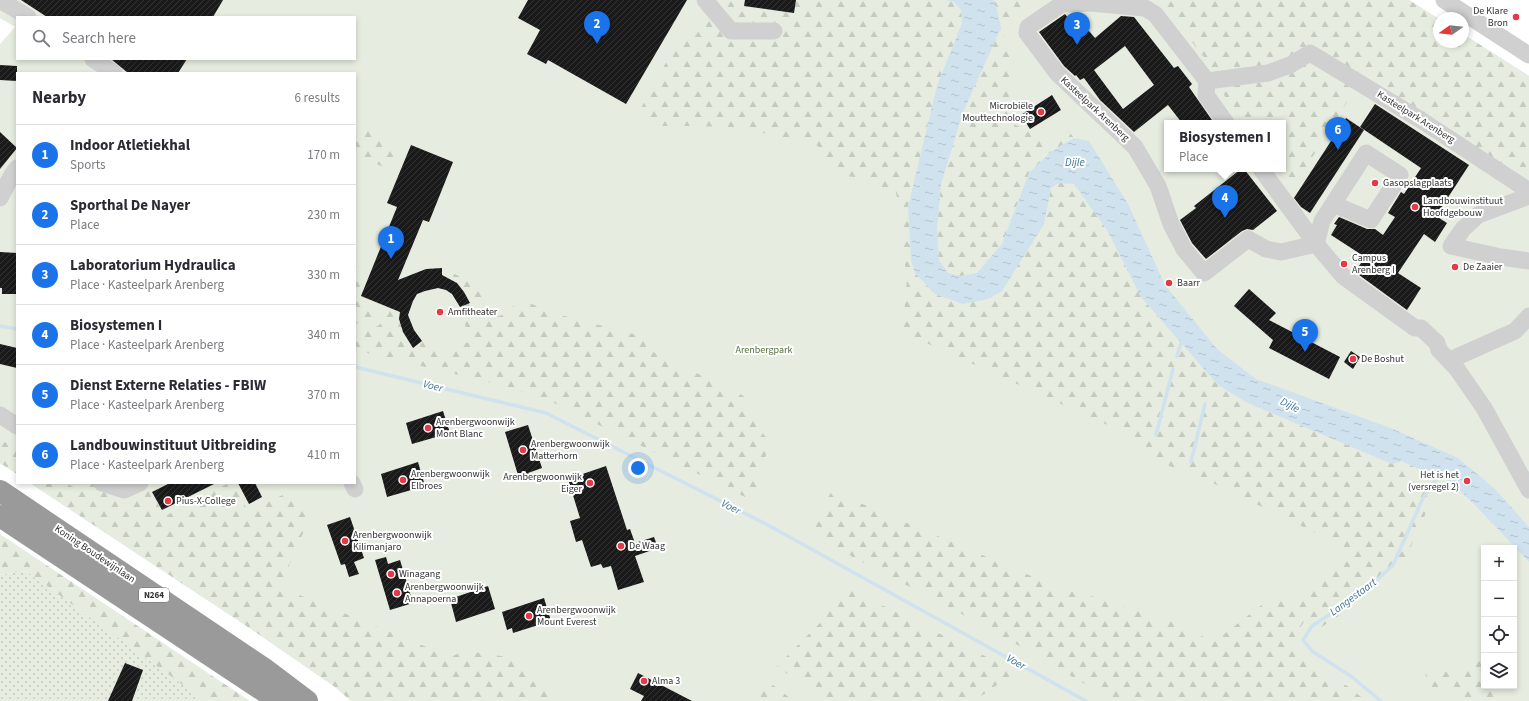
<!DOCTYPE html>
<html lang="en">
<head>
<meta charset="utf-8">
<style>
	body { margin:0; font-family:"Source Sans 3",sans-serif; background:#f7f7f7; color:#2b2b33 }
	.controls { position:absolute; right:12px; bottom:12px; display:grid; overflow:hidden; border-radius:0px; box-shadow:0 2px 6px #0003 }
	.controls button { width:36px; height:36px; display:grid; place-items:center; padding:0; border:0; border-bottom:1px solid #e1e1e2; background:#fff; color:#2b2b33; font:20px sans-serif }
	.compass { position:absolute; left:1433px; top:12px; width:36px; height:36px; border-radius:50%; background:#fff; box-shadow:0 2px 6px #0003; rotate:255deg }
	.you { position:absolute; left:638px; top:468px; width:14px; height:14px; margin:-10px; border:3px solid #fff; border-radius:50%; background:#1a73e8; box-shadow:0 0 0 6px #1a73e833 }
	.badge { display:grid; place-items:center; width:26px; height:26px; border-radius:50%; background:#1a73e8; color:#fff; font-size:13px; font-weight:700 }
	.pin { position:absolute; translate:-50% -33px; filter:drop-shadow(0 1px 2px #0008) }
	.pin::after { content:''; position:absolute; top:21px; width:14px; height:12px; background:inherit; clip-path:polygon(0 0,100% 0,50% 100%) }
	.popup { position:absolute; left:1164px; top:120px; width:122px; height:52px; box-sizing:border-box; display:grid; place-content:center; border-radius:0px; background:#fff; filter:drop-shadow(0 1px 3px #0005); font-size:13px; white-space:nowrap; color:#7c7c81 }
	.popup b { font-size:15px; color:#2b2b33 }
	.popup::after { content:''; position:absolute; left:50%; top:100%; margin-left:-8px; border:8px solid transparent; border-top-color:#fff }
	.list { margin:0; padding:0; list-style:none }
	h2 { display:flex; justify-content:space-between; align-items:center; height:52px; margin:0; padding:0 16px; font-size:17px }
	h2 small { font-size:13px; font-weight:400; color:#7c7c81 }
	.list li { display:grid; grid-template-columns:26px 1fr auto; gap:12px; align-items:center; box-sizing:border-box; height:60px; padding:0 16px; border-top:1px solid #e1e1e2 }
	.list b { display:block; font-size:15px; white-space:nowrap }
	.list p { margin:0; font-size:13px; white-space:nowrap; color:#7c7c81 }
	.list em { font-size:13px; font-style:normal; color:#7c7c81 }
	.icon { flex:none; width:22px; height:22px; fill:none; stroke:currentColor; stroke-width:2; stroke-linecap:round; stroke-linejoin:round }
	.map { position:relative; flex:none; width:1529px; height:701px; overflow:hidden }
	.search { position:absolute; background:#fff; box-shadow:0 2px 6px #0003; left:16px; top:16px; width:340px; height:44px; display:flex; align-items:center; gap:10px; box-sizing:border-box; padding:0 14px; border-radius:0px; color:#7c7c81; font-size:15px }
	.panel { position:absolute; background:#fff; box-shadow:0 2px 6px #0003; left:16px; top:72px; width:340px; height:412px; border-radius:0px }
	.map>svg:first-child { display:block }
	.green { fill:#e6ecdf; fill-rule:evenodd }
	.forest { fill:url(#forest-firs) }
	.garden { fill:url(#garden-dots) }
	.water { fill:url(#water-ripples) }
	.lines { fill:none; stroke-linecap:round; stroke-linejoin:round }
	.stream { stroke:#cfe2ee; stroke-width:3.5 }
	.building { fill:url(#building-hatch); fill-rule:evenodd }
	.minor { stroke:#d0d0d0; stroke-width:17 }
	.highway { stroke:#9a9a9a; stroke-width:22 }
	.poi-dot { fill:#e63946; stroke:#fff; stroke-width:1.5 }
	.labels { text-anchor:middle; dominant-baseline:central; stroke-width:4; stroke-linejoin:round; paint-order:stroke }
	.shield { fill:#fff; stroke:#707070; stroke-width:1 }
	.shield-label { font-size:9px; font-weight:bold; fill:#333 }
	.poi-label { font-size:10px; fill:#333; stroke:#fff; text-anchor:start }
	.street-label { font-size:10px; fill:#333; stroke:#fff }
	.park-label { font-size:10px; fill:#56703f; stroke:#fff }
	.water-label { font-size:11px; font-style:italic; fill:#3f7597; stroke:#fff }
</style>
</head>
<body>
<div class="map">
<svg width="1529" height="701" viewBox="0 0 1529 701">
	<defs>
		<pattern id="forest-firs" width="22" height="20" patternUnits="userSpaceOnUse"><rect width="22" height="20" fill="#e6ecdf"/><path d="M5 1l3.5 6h-7zM16 11l3.5 6h-7z" fill="#c6cbc0"/></pattern>
		<pattern id="garden-dots" width="8" height="8" patternUnits="userSpaceOnUse"><rect width="8" height="8" fill="#e6ecdf"/><path d="M2 2h.1M6 6h.1" fill="none" stroke="#c6cbc0" stroke-width="1.8" stroke-linecap="round"/></pattern>
		<pattern id="water-ripples" width="26" height="14" patternUnits="userSpaceOnUse"><rect width="26" height="14" fill="#cfe2ee"/><path d="M2 4q2-2 4 0t4 0M15 11q2-2 4 0t4 0" fill="none" stroke="#b2c2cd"/></pattern>
		<pattern id="building-hatch" width="6" height="6" patternUnits="userSpaceOnUse"><rect width="6" height="6" fill="#1a1a1a"/><path d="M-1 1l2-2M0 6l6-6M5 7l2-2" fill="none" stroke="#333"/></pattern>
	</defs>
	<rect width="100%" height="100%" fill="#fff"/>
	<path class="green" d="M 0,0 L 1409,0 L 1439,19 L 1439,42 L 1463,42 L 1463,34 L 1529,76 L 1529,701 L 351,701 L 335,687 L 251,629 L 30,483 L 355,483 L 355,73 L 17,73 L 17,474 L 0,463 L 0,44 L 15,27 L 0,18 ZM 17,17 L 355,17 L 355,59 L 17,59 ZM 1167,123 L 1283,123 L 1283,169 L 1167,169 ZM 1484,548 L 1514,548 L 1514,686 L 1484,686 Z"/>
	<g class="forest">
		<path d="M 715,0 L 945,0 L 954,2 L 962,10 L 962,23 L 937,86 L 908,207 L 915,273 L 935,294 L 963,304 L 1044,224 L 1051,188 L 1059,183 L 1074,184 L 1107,230 L 1141,297 L 1218,385 L 1248,403 L 1387,462 L 1393,464 L 1401,461 L 1423,471 L 1431,470 L 1445,477 L 1438,486 L 1402,566 L 1378,590 L 1320,628 L 1308,616 L 1295,635 L 1297,645 L 1308,662 L 1349,687 L 1366,701 L 1112,701 L 1107,697 L 985,626 L 860,561 L 807,531 L 832,491 L 1055,586 L 1072,590 L 1173,622 L 1214,642 L 1267,601 L 1279,599 L 1295,601 L 1353,551 L 1198,476 L 1158,462 L 1123,432 L 911,336 L 902,335 L 907,280 L 896,192 L 854,177 L 832,174 L 818,146 C 792,139 766,133 740,129 C 711,125 682,126 653,126 L 640,110 L 676,44 L 694,38 L 717,3 Z"/>
		<polygon points="993,0 1040,0 1028,5 1001,28 1011,63 1014,124 1048,143 1071,134 1074,138 1052,151 1029,173 1002,244 977,273 961,276 948,273 939,260 937,228 941,184 963,112 1001,28 996,5"/>
		<polygon points="1156,0 1409,0 1439,19 1439,42 1463,42 1463,34 1529,76 1529,181 1522,179 1364,75 1291,191 1277,169 1283,169 1283,123 1244,123 1226,99 1213,69 1161,2"/>
		<polygon points="373,125 389,133 383,137 384,143 394,147 395,164 393,171 355,155 355,130"/>
		<polygon points="355,266 366,270 355,298"/>
		<path d="M 442,268 C 460,277 487,286 484,311 C 484,314 482,317 481,320 C 500,318 508,313 520,299 L 546,310 L 557,313 L 557,314 L 649,338 L 647,349 L 744,396 L 741,402 L 769,442 L 758,488 L 747,498 L 550,401 L 500,385 L 355,350 L 355,333 C 384,329 387,319 396,295 L 403,332 L 413,348 L 422,341 L 429,352 L 470,342 L 460,307 L 470,303 L 464,292 L 457,283 L 442,275 Z"/>
		<polygon points="355,299 378,310 374,319 355,324"/>
		<polygon points="0,439 17,450 17,474 0,463"/>
		<polygon points="30,483 67,483 81,492 89,483 102,483 124,490 130,497 149,488 165,516 229,483 233,483 248,511 289,492 312,512 280,587 451,657 461,652 484,653 512,658 563,701 351,701 335,687 251,629"/>
		<polygon points="0,534 250,701 204,701 26,571 0,575"/>
		<polygon points="847,588 1011,669 1016,672 974,701 823,701 777,666 824,619"/>
		<polygon points="1481,653 1484,654 1484,686 1500,686 1496,696 1490,701 1458,700 1456,691 1445,683 1438,688 1431,687 1425,674 1442,667 1449,675 1459,677 1461,664"/>
		<polygon points="769,682 794,701 758,701"/>
	</g>
	<polygon class="garden" points="26,571 205,701 0,701 0,575"/>
	<polygon class="water" points="945,0 993,0 996,5 1001,28 963,112 941,184 937,228 939,260 948,273 961,276 977,273 1002,244 1029,173 1052,151 1074,138 1089,141 1128,204 1165,285 1217,349 1256,379 1393,429 1458,458 1495,489 1529,527 1529,562 1475,505 1445,477 1431,470 1424,471 1401,461 1393,464 1387,462 1248,403 1218,385 1141,297 1107,230 1074,184 1059,183 1051,188 1044,224 1002,291 988,299 963,304 935,294 915,273 911,260 908,207 937,86 962,23 961,10 954,2"/>
	<g class="lines">
		<g class="stream">
			<polyline points="0,326 17,329"/>
			<polyline points="1177,356 1181,343"/>
			<polyline points="355,367 546,413 766,524 1086,701"/>
			<polyline points="1156,435 1173,369"/>
			<polyline points="1191,462 1205,404"/>
			<polyline points="1381,701 1352,677 1312,651 1303,640 1312,626 1364,592 1393,565 1423,498 1442,471"/>
		</g>
	</g>
	<g class="building">
		<polygon points="21,0 223,0 213,17 47,17"/>
		<polygon points="528,0 687,0 626,104 548,60 546,64 527,54 540,30 518,18"/>
		<polygon points="745,0 796,0 794,13 744,6"/>
		<path d="M 1065,14 L 1082,36 L 1089,31 L 1095,38 L 1121,16 L 1134,17 L 1174,68 L 1178,66 L 1192,84 L 1189,87 L 1214,123 L 1182,123 L 1168,105 L 1134,132 L 1100,100 L 1084,78 L 1080,80 L 1076,75 L 1075,76 L 1064,66 L 1039,32 ZM 1125,46 L 1154,85 L 1123,109 L 1094,70 Z"/>
		<polygon points="111,59 187,59 178,73 128,73"/>
		<polygon points="0,65 17,66 17,81 0,80"/>
		<polygon points="1052,95 1061,110 1030,129 1021,115"/>
		<polygon points="1375,104 1469,165 1436,216 1447,223 1435,242 1424,234 1398,273 1421,288 1407,310 1355,272 1365,257 1331,235 1337,225 1334,224 1339,217 1367,229 1375,229 1383,235 1395,217 1388,213 1401,192 1404,194 1421,168 1360,127"/>
		<polygon points="1346,118 1364,130 1310,213 1301,207 1294,198"/>
		<polygon points="0,132 17,148 0,169"/>
		<polygon points="411,145 453,162 429,222 423,220 398,280 426,269 442,268 442,275 457,283 464,292 470,303 460,307 452,294 446,290 438,288 425,291 417,294 413,301 408,315 414,330 422,341 413,348 403,332 399,319 400,312 361,296 397,207 387,203"/>
		<polygon points="1241,169 1244,169 1277,211 1253,230 1247,229 1242,231 1206,259 1192,243 1180,220 1196,208 1194,206"/>
		<polygon points="0,252 17,253 17,294 2,294 2,288 0,288"/>
		<polygon points="1249,289 1276,313 1269,320 1340,357 1329,379 1269,348 1273,340 1234,306"/>
		<polygon points="0,344 17,348 17,368 0,364"/>
		<polygon points="1351,351 1360,357 1353,369 1344,362"/>
		<polygon points="443,411 450,433 412,444 406,423"/>
		<polygon points="528,425 542,468 528,473 529,474 518,475 505,432"/>
		<polygon points="418,462 425,486 387,497 381,474"/>
		<polygon points="606,466 627,530 630,529 635,543 654,537 658,548 635,556 644,582 618,590 611,566 603,568 601,564 591,567 582,540 576,542 570,521 580,518 568,479"/>
		<polygon points="170,483 216,483 162,510 152,492"/>
		<polygon points="238,483 255,483 262,497 249,504"/>
		<polygon points="350,517 364,558 354,562 359,574 349,577 345,564 341,565 327,525"/>
		<polygon points="386,557 388,564 400,560 413,603 390,610 375,560"/>
		<polygon points="488,586 495,609 456,622 450,599"/>
		<polygon points="544,598 551,621 513,633 512,628 507,630 502,612"/>
		<polygon points="125,663 143,670 132,701 108,701"/>
		<polygon points="638,673 692,701 641,701 644,696 630,689"/>
	</g>
	<g class="lines">
		<g class="minor">
			<polyline points="0,0 28,17"/>
			<polyline points="705,0 731,31 774,31"/>
			<polyline points="1444,0 1529,55"/>
			<polyline points="93,59 114,73"/>
			<polyline points="1207,81 1268,73 1290,65 1310,53 1424,122 1529,191"/>
			<polyline points="1226,123 1206,95 1207,81 1155,14 1145,8 1091,3 1062,4 1028,27 1027,33 1057,73 1135,147 1158,186 1171,224 1184,249 1204,273 1248,239 1266,249 1281,252 1316,244 1322,221 1366,153 1400,175 1371,220 1333,204"/>
			<polyline points="1261,169 1316,244 1343,276 1415,328 1421,328 1437,343 1439,350 1457,369 1484,408 1529,490"/>
			<polyline points="1529,196 1478,215 1463,229 1451,246 1501,257 1529,261"/>
			<polyline points="0,198 12,175 17,168"/>
			<polyline points="1450,360 1515,331 1529,316"/>
			<polyline points="0,415 17,426"/>
			<polyline points="102,483 124,490 140,483"/>
			<polyline points="352,483 355,489"/>
		</g>
		<g class="highway">
			<polyline points="0,491 266,670 307,701"/>
			<polyline points="0,516 279,701"/>
		</g>
	</g>
	<g class="poi-dot">
		<circle cx="1516" cy="17" r="4"/>
		<circle cx="1041" cy="112" r="4"/>
		<circle cx="1375" cy="183" r="4"/>
		<circle cx="1415" cy="207" r="4"/>
		<circle cx="1344" cy="264" r="4"/>
		<circle cx="1455" cy="267" r="4"/>
		<circle cx="1169" cy="283" r="4"/>
		<circle cx="440" cy="312" r="4"/>
		<circle cx="1353" cy="359" r="4"/>
		<circle cx="428" cy="428" r="4"/>
		<circle cx="523" cy="450" r="4"/>
		<circle cx="403" cy="480" r="4"/>
		<circle cx="1467" cy="481" r="4"/>
		<circle cx="590" cy="483" r="4"/>
		<circle cx="168" cy="501" r="4"/>
		<circle cx="345" cy="541" r="4"/>
		<circle cx="621" cy="546" r="4"/>
		<circle cx="391" cy="574" r="4"/>
		<circle cx="397" cy="593" r="4"/>
		<circle cx="529" cy="616" r="4"/>
		<circle cx="644" cy="681" r="4"/>
	</g>
	<g class="labels">
		<rect class="shield" x="139" y="588" width="30" height="14" rx="3"/>
		<g class="shield-label">
			<text x="154" y="595">N264</text>
		</g>
		<g class="poi-label">
			<text x="1508" y="11" text-anchor="end">De Klare<tspan x="1508" dy="12">Bron</tspan></text>
			<text x="1033" y="106" text-anchor="end">Microbiële<tspan x="1033" dy="12">Mouttechnologie</tspan></text>
			<text x="1383" y="183">Gasopslagplaats</text>
			<text x="1423" y="201">Landbouwinstituut<tspan x="1423" dy="12">Hoofdgebouw</tspan></text>
			<text x="1352" y="258">Campus<tspan x="1352" dy="12">Arenberg I</tspan></text>
			<text x="1463" y="267">De Zaaier</text>
			<text x="1177" y="283">Baarr</text>
			<text x="448" y="312">Amfitheater</text>
			<text x="1361" y="359">De Boshut</text>
			<text x="436" y="422">Arenbergwoonwijk<tspan x="436" dy="12">Mont Blanc</tspan></text>
			<text x="531" y="444">Arenbergwoonwijk<tspan x="531" dy="12">Matterhorn</tspan></text>
			<text x="411" y="474">Arenbergwoonwijk<tspan x="411" dy="12">Elbroes</tspan></text>
			<text x="1459" y="475" text-anchor="end">Het is het<tspan x="1459" dy="12">(versregel 2)</tspan></text>
			<text x="582" y="477" text-anchor="end">Arenbergwoonwijk<tspan x="582" dy="12">Eiger</tspan></text>
			<text x="176" y="501">Pius-X-College</text>
			<text x="353" y="535">Arenbergwoonwijk<tspan x="353" dy="12">Kilimanjaro</tspan></text>
			<text x="629" y="546">De Waag</text>
			<text x="399" y="574">Winagang</text>
			<text x="405" y="587">Arenbergwoonwijk<tspan x="405" dy="12">Annapoerna</tspan></text>
			<text x="537" y="610">Arenbergwoonwijk<tspan x="537" dy="12">Mount Everest</tspan></text>
			<text x="652" y="681">Alma 3</text>
		</g>
		<g class="street-label">
			<text transform="translate(1095 109) rotate(43)">Kasteelpark Arenberg</text>
			<text transform="translate(1416 117) rotate(32)">Kasteelpark Arenberg</text>
			<text transform="translate(95 554) rotate(34)">Koning Boudewijnlaan</text>
		</g>
		<g class="park-label">
			<text x="764" y="350">Arenbergpark</text>
		</g>
		<g class="water-label">
			<text x="1075" y="162">Dijle</text>
			<text transform="translate(433 386) rotate(14)">Voer</text>
			<text transform="translate(1290 405) rotate(26)">Dijle</text>
			<text transform="translate(731 507) rotate(27)">Voer</text>
			<text transform="translate(1353 597) rotate(-36)">Langestaart</text>
			<text transform="translate(1016 662) rotate(29)">Voer</text>
		</g>
	</g>
</svg>
<div class="controls">
<button>+</button>
<button>−</button>
<button><svg class="icon" aria-label="locate" viewBox="0 0 24 24"><circle cx="12" cy="12" r="6"/><path d="M12 2v4M12 18v4M2 12h4M18 12h4"/></svg></button>
<button><svg class="icon" aria-label="layers" viewBox="0 0 24 24"><path d="M12 4l9 5-9 5-9-5zM3 14l9 5 9-5"/></svg></button>
</div>
<svg class="compass" viewBox="-18 -18 36 36"><path d="M0-13l5 13h-10z" fill="#e53935"/><path d="M0 13l5-13h-10z" fill="#7c7c81"/></svg>
<div class="you"></div>
<div class="pin badge" style="left:391px;top:259px">1</div>
<div class="pin badge" style="left:597px;top:44px">2</div>
<div class="pin badge" style="left:1077px;top:45px">3</div>
<div class="pin badge" style="left:1225px;top:218px">4</div>
<div class="popup"><b>Biosystemen I</b>Place</div>
<div class="pin badge" style="left:1305px;top:352px">5</div>
<div class="pin badge" style="left:1338px;top:150px">6</div>
<div class="search"><svg class="icon" aria-label="search" viewBox="0 0 24 24"><circle cx="10" cy="10" r="6"/><path d="M15 15l6 6"/></svg>Search here</div>
<section class="panel">
<h2>Nearby<small>6 results</small></h2>
<ul class="list">
<li><span class="badge">1</span><div><b>Indoor Atletiekhal</b><p>Sports</p></div><em>170 m</em></li>
<li><span class="badge">2</span><div><b>Sporthal De Nayer</b><p>Place</p></div><em>230 m</em></li>
<li><span class="badge">3</span><div><b>Laboratorium Hydraulica</b><p>Place · Kasteelpark Arenberg</p></div><em>330 m</em></li>
<li><span class="badge">4</span><div><b>Biosystemen I</b><p>Place · Kasteelpark Arenberg</p></div><em>340 m</em></li>
<li><span class="badge">5</span><div><b>Dienst Externe Relaties - FBIW</b><p>Place · Kasteelpark Arenberg</p></div><em>370 m</em></li>
<li><span class="badge">6</span><div><b>Landbouwinstituut Uitbreiding</b><p>Place · Kasteelpark Arenberg</p></div><em>410 m</em></li>
</ul>
</section>
</div>
</body>
</html>
